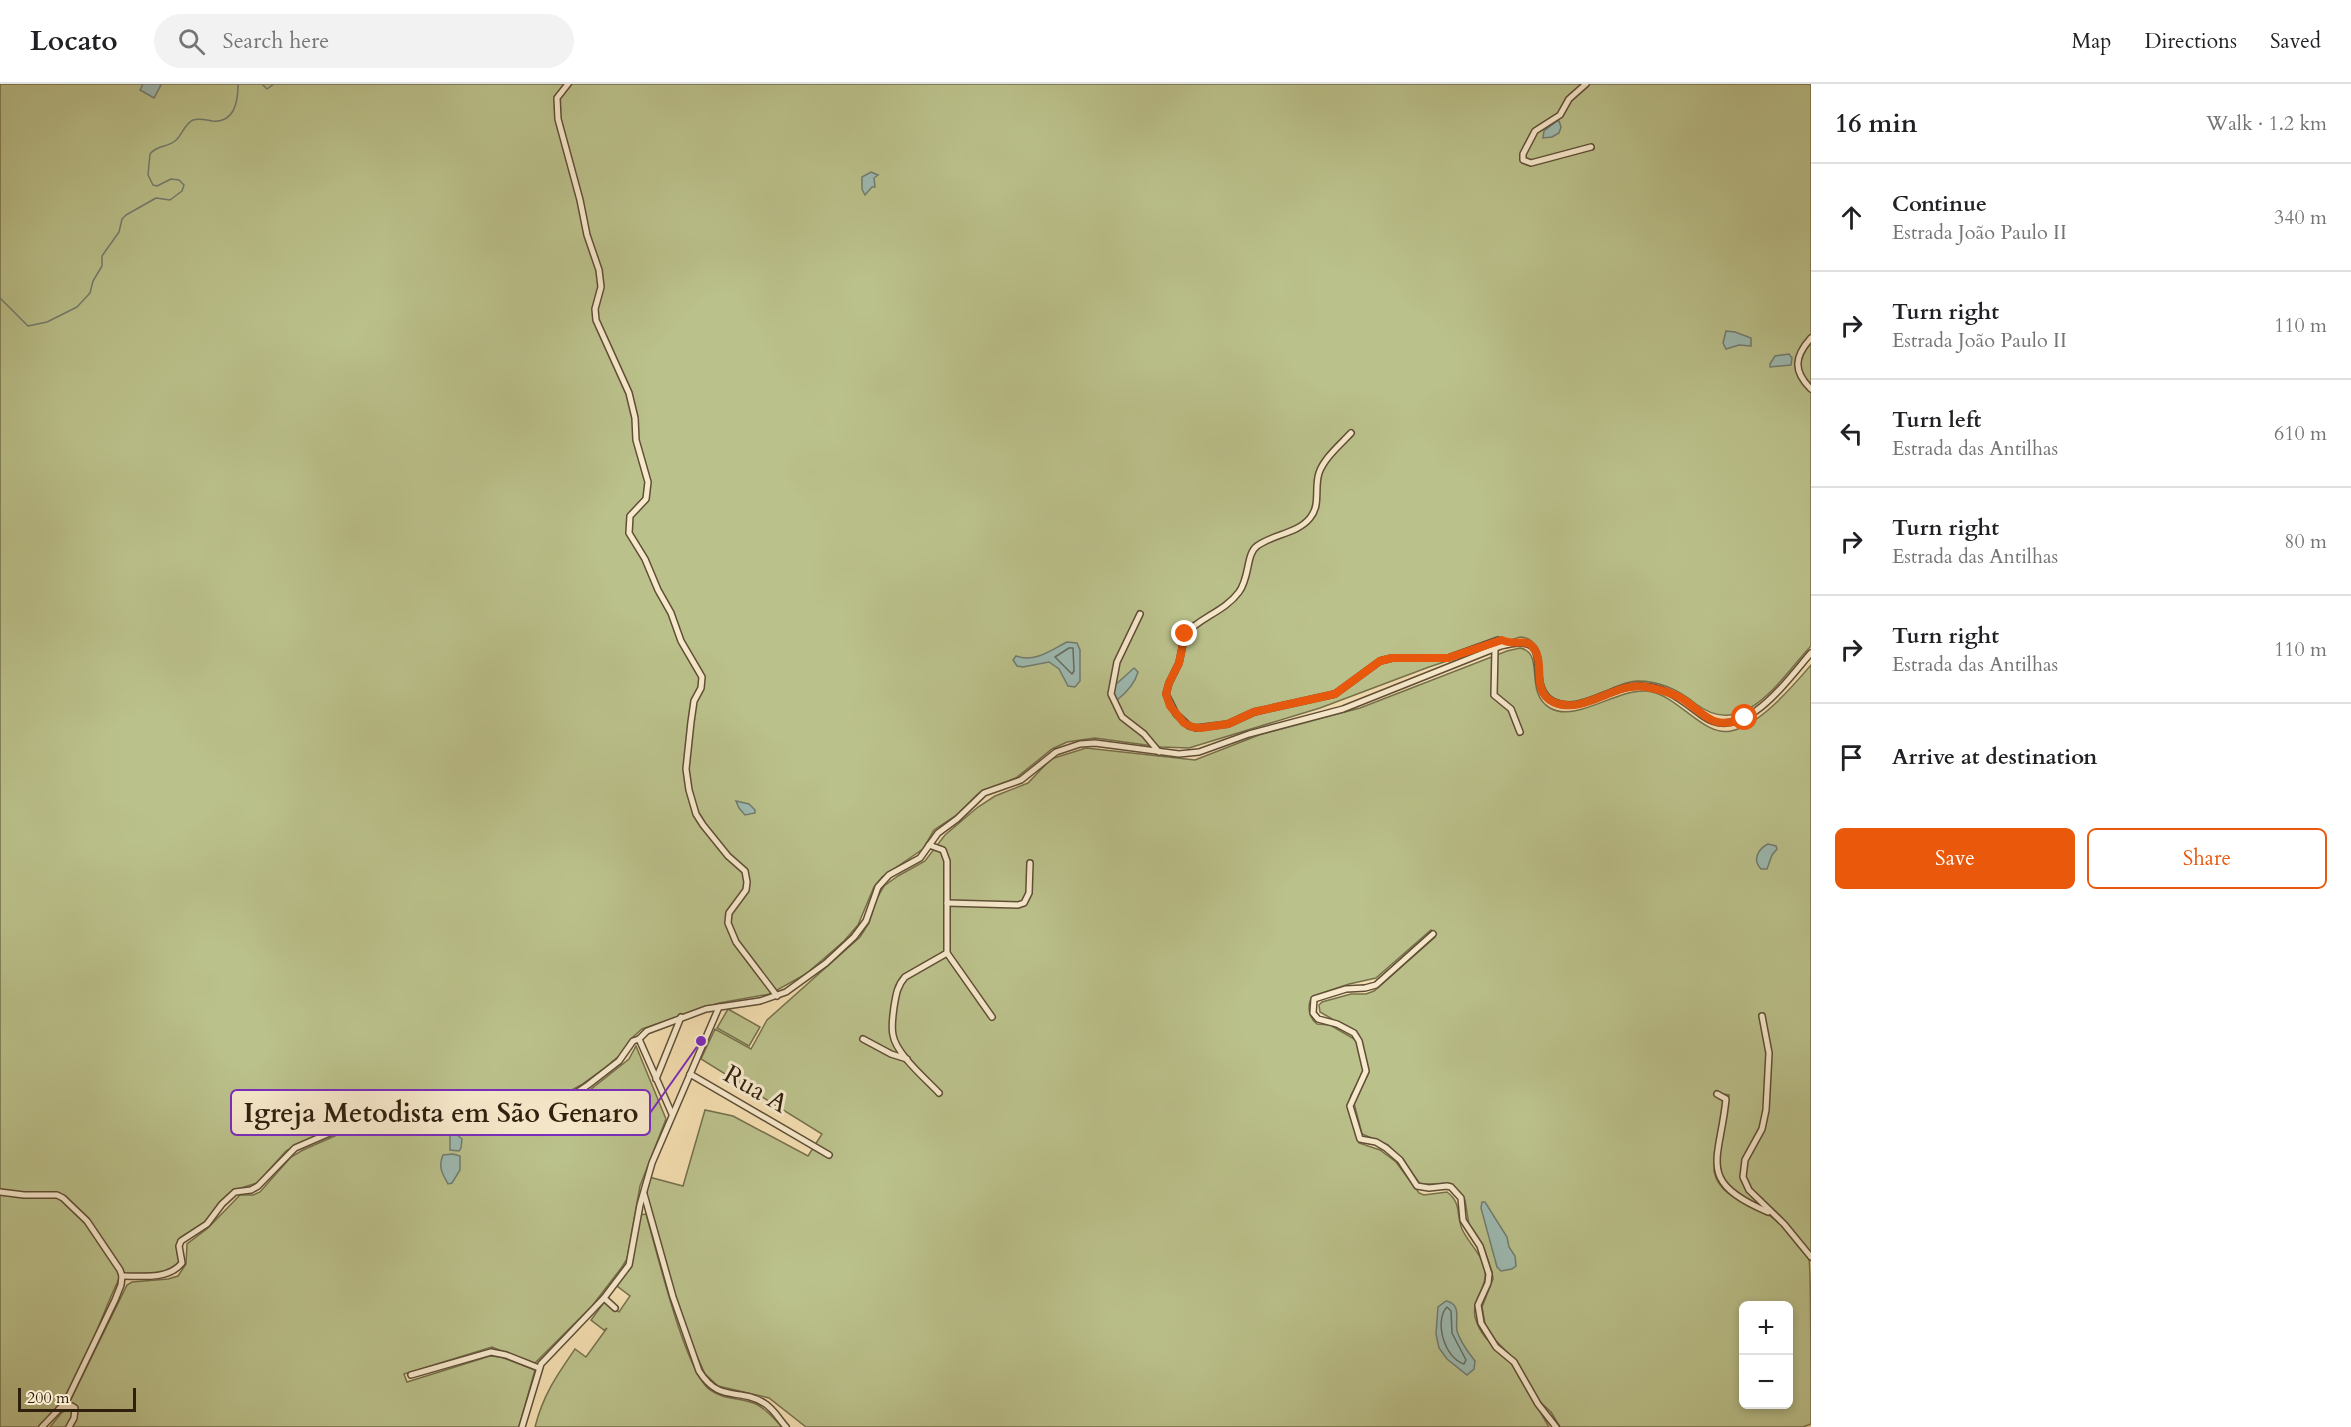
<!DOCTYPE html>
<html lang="en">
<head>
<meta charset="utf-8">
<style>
	body { margin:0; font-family:Cardo,serif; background:#f2f2f2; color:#202124 }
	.controls { position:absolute; right:18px; bottom:18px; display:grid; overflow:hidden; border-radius:9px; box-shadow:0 3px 9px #0003 }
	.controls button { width:54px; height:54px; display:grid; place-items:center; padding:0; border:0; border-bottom:2px solid #e0e0e0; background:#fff; color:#202124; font:30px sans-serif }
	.scale { position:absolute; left:18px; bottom:15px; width:118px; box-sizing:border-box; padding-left:6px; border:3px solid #2f1f0d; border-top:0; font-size:16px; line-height:21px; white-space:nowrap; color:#2f1f0d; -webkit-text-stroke:4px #f7e9cc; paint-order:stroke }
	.stop { position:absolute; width:18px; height:18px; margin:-14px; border:4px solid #ea580c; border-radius:50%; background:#fff }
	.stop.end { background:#ea580c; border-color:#fff; box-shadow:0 2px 6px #0008 }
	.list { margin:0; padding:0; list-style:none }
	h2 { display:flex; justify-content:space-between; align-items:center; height:78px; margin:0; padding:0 24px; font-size:26px }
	h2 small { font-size:20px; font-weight:400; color:#757577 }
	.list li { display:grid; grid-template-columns:39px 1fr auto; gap:18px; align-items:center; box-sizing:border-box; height:108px; padding:0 24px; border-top:2px solid #e0e0e0 }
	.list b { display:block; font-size:22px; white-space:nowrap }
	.list p { margin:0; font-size:20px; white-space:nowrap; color:#757577 }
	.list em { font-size:20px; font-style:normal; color:#757577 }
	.actions { display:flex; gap:12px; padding:18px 24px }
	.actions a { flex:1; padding:14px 0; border:2px solid #ea580c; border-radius:9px; text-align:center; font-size:21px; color:#ea580c }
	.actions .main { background:#ea580c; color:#fff }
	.icon { flex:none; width:33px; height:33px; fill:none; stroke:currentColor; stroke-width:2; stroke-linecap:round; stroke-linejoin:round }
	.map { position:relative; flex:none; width:1811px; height:1343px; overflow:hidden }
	header { display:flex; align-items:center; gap:36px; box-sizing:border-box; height:84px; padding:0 30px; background:#fff; border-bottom:2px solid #e0e0e0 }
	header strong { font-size:28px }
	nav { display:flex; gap:33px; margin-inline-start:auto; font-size:21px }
	.search { width:420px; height:54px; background:#f2f2f2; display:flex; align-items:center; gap:15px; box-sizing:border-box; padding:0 21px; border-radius:33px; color:#757577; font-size:22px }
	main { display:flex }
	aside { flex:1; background:#fff }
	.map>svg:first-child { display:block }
	.green { fill:#bbc18b; stroke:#75704c; stroke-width:1.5; fill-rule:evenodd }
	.water { fill:#9dbab2; stroke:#717c70; stroke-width:1.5 }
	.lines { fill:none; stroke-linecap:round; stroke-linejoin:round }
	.shore { stroke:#666c60; stroke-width:1.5 }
	.stream { stroke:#717c70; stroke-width:1.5 }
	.minor-casing { stroke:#604e36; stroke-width:8 }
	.minor { stroke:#f7e9cc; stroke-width:5 }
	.route { stroke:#ea580c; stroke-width:8 }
	.labels { text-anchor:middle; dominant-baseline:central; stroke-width:6; stroke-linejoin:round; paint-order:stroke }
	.street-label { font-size:26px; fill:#2f1f0d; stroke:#f7e9cc }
	.leader { fill:none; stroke:#7b2cbf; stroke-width:2 }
	.callout-dot { fill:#7b2cbf; stroke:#f7e9cc; stroke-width:2 }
	.callout { fill:#f7e9cc; stroke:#7b2cbf; stroke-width:2 }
	.callout-label { font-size:27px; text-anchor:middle; font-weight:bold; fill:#2f1f0d }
</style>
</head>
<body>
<header>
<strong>Locato</strong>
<div class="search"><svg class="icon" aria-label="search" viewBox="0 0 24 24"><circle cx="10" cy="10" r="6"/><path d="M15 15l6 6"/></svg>Search here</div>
<nav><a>Map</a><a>Directions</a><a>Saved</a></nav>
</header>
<main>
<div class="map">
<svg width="1811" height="1343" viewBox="0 0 1811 1343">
	<rect width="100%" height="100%" fill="#f3ddb0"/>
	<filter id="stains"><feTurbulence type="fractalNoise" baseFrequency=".00333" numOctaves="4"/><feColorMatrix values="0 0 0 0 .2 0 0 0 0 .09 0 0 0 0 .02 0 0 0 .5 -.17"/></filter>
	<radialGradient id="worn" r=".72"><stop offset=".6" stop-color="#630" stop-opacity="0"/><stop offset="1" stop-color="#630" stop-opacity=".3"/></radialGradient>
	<g class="green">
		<path d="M 0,0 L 1811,0 L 1811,562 C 1781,594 1744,657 1696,620 C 1679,606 1660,597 1638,597 C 1611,598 1582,628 1555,615 C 1531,603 1552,555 1520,553 L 1429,583 L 1320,624 L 1189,664 L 1161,663 L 1095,654 L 1067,658 L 1052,665 L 1016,694 L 978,710 L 958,730 L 934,746 L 923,765 L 882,793 L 874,803 L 858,841 L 844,857 L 806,890 L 770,910 L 719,919 L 642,945 L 633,953 L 620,971 L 606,983 L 581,1001 L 548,1019 L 515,1027 L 495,1036 L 481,1039 L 460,1034 L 438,1020 L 415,1016 L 360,1034 L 296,1061 L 286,1067 L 257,1099 L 235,1106 L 219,1119 L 208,1136 L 181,1153 L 176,1162 L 179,1178 C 167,1193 141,1188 124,1190 L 120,1193 C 100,1232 86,1285 61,1320 C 54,1328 45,1336 38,1343 L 0,1343 Z"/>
		<path d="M 1520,564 C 1546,569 1523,608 1550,624 C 1576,639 1616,605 1646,607 C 1677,609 1702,653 1731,647 C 1760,641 1792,603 1811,581 L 1811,1168 L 1768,1124 L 1763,1115 L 1753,1107 L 1746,1094 L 1746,1080 L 1765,1043 L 1771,971 L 1763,930 L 1759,931 L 1766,967 L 1765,1023 L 1762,1042 L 1748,1067 L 1742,1094 L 1766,1126 C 1755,1121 1733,1110 1726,1100 C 1712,1083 1726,1033 1729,1011 L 1716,1009 L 1724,1013 L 1714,1087 C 1720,1116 1754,1119 1773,1134 C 1787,1144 1800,1160 1809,1175 C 1811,1184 1811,1318 1811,1340 L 1803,1343 L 1560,1343 L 1551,1328 L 1539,1317 L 1516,1277 L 1496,1257 L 1485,1240 L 1482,1223 L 1493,1195 L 1492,1188 L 1484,1164 L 1469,1141 L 1465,1116 L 1452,1100 L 1420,1100 L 1403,1076 L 1388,1061 L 1362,1050 L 1354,1019 L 1369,988 L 1361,955 L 1355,948 L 1320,928 L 1319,921 L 1322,918 L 1351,910 L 1366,910 L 1374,907 L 1435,853 L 1431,846 L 1376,894 L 1349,900 L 1313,912 C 1306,921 1309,934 1317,940 L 1330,941 L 1356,956 L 1363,982 L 1363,990 L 1351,1011 L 1348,1022 L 1359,1059 L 1380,1066 L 1396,1078 L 1419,1109 L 1424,1111 L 1447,1108 C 1462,1119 1456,1131 1462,1145 C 1469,1161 1488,1175 1485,1194 C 1483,1209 1472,1217 1475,1233 C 1482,1259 1502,1265 1515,1283 C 1528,1301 1537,1324 1549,1343 L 806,1343 L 769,1314 L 718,1302 L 705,1290 L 688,1252 L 668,1189 L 646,1113 L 649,1093 L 683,1102 L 705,1026 L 733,1032 L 808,1072 L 822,1050 L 701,975 L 715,945 L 751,965 L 767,936 L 860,853 L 869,839 L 877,814 L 884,802 L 898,792 L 925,777 L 945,751 L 978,723 L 995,712 L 1028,699 L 1051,675 L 1086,664 L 1195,676 L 1259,651 L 1360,624 L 1507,567 ZM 1744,1222 L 1788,1222 L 1788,1320 L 1744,1320 Z"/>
		<polygon points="728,925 760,943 749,962 717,944"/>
		<polygon points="636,962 666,1035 640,1102 627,1175 622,1183 592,1222 534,1280 492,1263 404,1290 407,1298 490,1272 501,1273 535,1286 519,1343 50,1343 68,1321 127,1201 132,1198 168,1195 178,1192 186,1180 187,1160 208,1144 240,1111 253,1111 260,1108 291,1073 303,1066 362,1040 414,1024 433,1025 465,1044 479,1046 494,1045 518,1035 551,1028 581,1013 629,975"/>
		<path d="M 646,1130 C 656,1164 685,1288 710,1306 C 725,1317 743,1313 758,1321 C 767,1326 775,1336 782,1343 L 535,1343 C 543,1311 557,1291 575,1265 L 586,1273 L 607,1244 L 604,1246 L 591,1236 L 605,1217 L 619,1228 L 630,1212 L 617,1202 L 632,1179 L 640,1131 Z"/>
	</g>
	<g class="water">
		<polygon points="143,0 159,0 161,1 154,14 140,6"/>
		<polygon points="1557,37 1559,37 1561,43 1559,49 1552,53 1543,54 1544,47"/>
		<polygon points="871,88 878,91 874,94 875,103 872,103 865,111 862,105 862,93"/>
		<polygon points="1726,247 1735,248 1751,254 1751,262 1739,261 1726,265 1723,259"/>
		<polygon points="1789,270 1792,274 1791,281 1770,283 1770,280 1775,272"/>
		<path d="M 1067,558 L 1077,559 L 1080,566 L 1080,597 L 1075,603 L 1068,602 L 1059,585 L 1049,578 L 1023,583 L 1017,582 L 1013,576 L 1016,572 C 1035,579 1051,566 1067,558 Z"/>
		<path d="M 1134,584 L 1138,588 C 1135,599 1126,609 1117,616 L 1114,612 L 1113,603 Z"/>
		<polygon points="736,717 749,720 755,726 755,729 745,731 739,724"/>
		<path d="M 1768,760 L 1776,762 L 1777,765 L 1772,771 L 1767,785 L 1761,785 C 1752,776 1758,765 1768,760 Z"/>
		<polygon points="450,1045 462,1055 461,1064 459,1067 450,1066"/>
		<path d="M 453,1070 L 460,1072 L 460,1086 L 452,1099 L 448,1100 C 442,1089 438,1083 443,1071 Z"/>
		<polygon points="1482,1118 1485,1118 1507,1153 1509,1163 1515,1172 1516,1182 1512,1185 1501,1187 1497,1183 1481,1124"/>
		<path d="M 1446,1217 C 1462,1220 1455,1235 1457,1247 C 1460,1258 1468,1268 1475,1277 L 1474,1285 L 1467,1291 L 1447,1275 L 1439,1264 L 1436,1250 L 1438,1223 Z"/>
	</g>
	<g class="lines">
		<g class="shore">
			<polygon points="1069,564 1073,564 1074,587 1072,590 1055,573"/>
			<path d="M 1447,1223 L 1451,1227 L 1452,1249 L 1466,1276 L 1464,1280 C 1444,1274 1434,1236 1447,1223 Z"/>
		</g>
		<g class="stream">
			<polyline points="262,0 267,5 274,0"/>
			<path d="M 0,214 L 28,242 L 47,238 L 77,223 L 90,209 L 93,197 L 102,182 L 102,172 L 119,148 L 122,135 L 126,131 L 156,114 L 170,116 L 182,107 L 184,101 L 179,96 L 171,95 L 157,102 L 153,101 L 148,91 L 150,70 C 157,61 166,64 175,57 C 182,52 184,40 193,36 C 200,34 206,36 212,37 C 235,39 238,17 238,0"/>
		</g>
		<defs>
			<g id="minor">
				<polyline points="568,0 557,14 558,35 580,116 587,151 599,186 601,203 595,225 596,236 629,309 635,334 636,356 648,398 646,415 630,432 629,449 645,475 658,506 671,529 681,557 702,593 701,604 694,617 691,638 686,685 689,706 696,730 703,741 728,772 745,787 747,798 746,806 729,829 728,839 736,858 777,912"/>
				<polyline points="1586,0 1569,15 1560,31 1535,47 1523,70 1523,76 1531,79 1591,63"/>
				<path d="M 1811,254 C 1794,273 1793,287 1811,305"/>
				<path d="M 1351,349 C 1340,361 1324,374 1319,389 C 1314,404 1321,421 1310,434 C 1297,450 1273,450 1257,462 C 1246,470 1250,493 1239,508 C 1225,527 1201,533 1185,550 L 1179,579 L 1169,599 L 1166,610 L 1176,630 L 1189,642 L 1196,644 L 1228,640 L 1254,628 L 1335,610 L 1380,577 L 1392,574 L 1448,574 L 1498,556 L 1509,560"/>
				<polyline points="1140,530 1117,578 1111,610 1122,633 1144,650 1159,668"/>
				<polyline points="1495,565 1494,611 1511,625 1520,648"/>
				<polyline points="929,761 943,766 947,777 947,869 992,933"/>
				<polyline points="947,819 1018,821 1024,819 1029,809 1030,779"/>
				<polyline points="1433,850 1376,901 1365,904 1346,905 1314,915 1313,929 1318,935 1337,940 1354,949 1359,957 1366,987 1350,1022 1360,1055 1376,1058 1386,1064 1400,1076 1417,1102 1429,1104 1447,1102 1451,1103 1461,1114 1463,1136 1480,1162 1489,1190 1488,1199 1478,1221 1481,1239 1496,1263 1514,1278 1538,1320 1556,1343"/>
				<polyline points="1762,932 1769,969 1766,1026 1762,1045 1745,1076 1743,1093 1749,1106 1784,1140 1811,1173"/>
				<polyline points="639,955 672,1030"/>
				<polyline points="863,955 891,970 907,975"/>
				<polyline points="690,990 829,1071"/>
				<polyline points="656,995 681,933"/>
				<path d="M 939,1009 C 926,995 896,970 893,951 C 891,942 893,932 894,923 C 896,911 897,902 905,893 L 947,869"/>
				<path d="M 1717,1010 L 1726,1015 C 1720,1077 1695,1097 1768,1128"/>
				<polyline points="0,1108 24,1111 57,1111 63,1114 87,1137 120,1186 122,1192 121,1201 115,1216 66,1318 42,1343"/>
				<path d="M 644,1110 L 673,1213 L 699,1287 C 720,1320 738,1303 764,1319 C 773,1324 779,1335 786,1343"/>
				<path d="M 122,1192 C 142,1192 168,1196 182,1179 L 179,1162 L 181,1157 L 207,1140 L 222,1120 L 235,1108 L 251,1106 L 258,1102 L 295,1064 L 355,1038 L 381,1031 L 416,1018 L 438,1024 L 464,1040 L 475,1042 L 489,1041 L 512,1031 L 541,1025 L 570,1013 L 588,1001 L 619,977 L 633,957 L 639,955 L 647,947 L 706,925 L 760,917 L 786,908 L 826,879 L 854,853 L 866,837 L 878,803 L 889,791 L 920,774 L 938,749 L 957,735 L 984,709 L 1021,696 L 1056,668 L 1080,660 L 1095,659 L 1179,670 L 1199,668 L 1249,650 L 1343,625 L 1501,562 C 1563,545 1520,603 1554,618 C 1581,630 1610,602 1638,602 C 1666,601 1682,617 1703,632 C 1743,661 1788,595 1811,569"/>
				<polyline points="604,1214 615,1224"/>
				<polyline points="411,1291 491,1268 506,1271 539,1284"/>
				<polyline points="61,1325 72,1322 75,1324 74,1334 69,1343"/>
				<polyline points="522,1343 541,1280 604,1214 629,1181 640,1121 652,1079 719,923"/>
			</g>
		</defs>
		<use href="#minor" class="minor-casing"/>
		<use href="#minor" class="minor"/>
	</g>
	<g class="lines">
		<path class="route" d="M 1185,550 L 1179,579 L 1169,599 L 1166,610 L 1170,622 L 1184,639 L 1192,643 L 1200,644 L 1228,640 L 1254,628 L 1335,610 L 1380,577 L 1392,574 L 1448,574 L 1502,556 C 1513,562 1525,555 1531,561 C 1548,577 1529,606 1553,618 C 1584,632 1615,597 1646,603 C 1658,605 1670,608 1681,614 C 1705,629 1712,648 1745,634"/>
	</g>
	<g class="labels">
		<g class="street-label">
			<text transform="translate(756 1005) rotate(30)">Rua A</text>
		</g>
	</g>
	<path class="leader" d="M701 957L650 1029"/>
	<circle class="callout-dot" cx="701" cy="957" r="6"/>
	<rect class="callout" x="231" y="1006" width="419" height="45" rx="6"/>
	<g class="callout-label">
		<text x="441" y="1038">Igreja Metodista em São Genaro</text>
	</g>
	<rect width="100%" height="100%" filter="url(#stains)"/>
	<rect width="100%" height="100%" fill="url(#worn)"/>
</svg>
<div class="controls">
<button>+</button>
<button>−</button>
</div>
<div class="scale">200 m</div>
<div class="stop" style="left:1745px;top:634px"></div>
<div class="stop end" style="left:1185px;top:550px"></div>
</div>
<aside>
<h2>16 min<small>Walk · 1.2 km</small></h2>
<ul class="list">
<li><svg class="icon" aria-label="ahead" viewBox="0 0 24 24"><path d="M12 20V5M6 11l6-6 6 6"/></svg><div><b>Continue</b><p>Estrada João Paulo II</p></div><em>340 m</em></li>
<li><svg class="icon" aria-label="right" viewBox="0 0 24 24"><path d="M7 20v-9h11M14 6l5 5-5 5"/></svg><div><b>Turn right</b><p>Estrada João Paulo II</p></div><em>110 m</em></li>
<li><svg class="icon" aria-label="left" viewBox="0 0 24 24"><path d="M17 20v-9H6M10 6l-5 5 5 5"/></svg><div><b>Turn left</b><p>Estrada das Antilhas</p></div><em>610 m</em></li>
<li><svg class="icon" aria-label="right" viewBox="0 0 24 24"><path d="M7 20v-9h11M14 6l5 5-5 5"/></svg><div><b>Turn right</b><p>Estrada das Antilhas</p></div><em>80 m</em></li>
<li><svg class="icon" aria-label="right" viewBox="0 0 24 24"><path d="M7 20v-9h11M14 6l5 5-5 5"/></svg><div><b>Turn right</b><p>Estrada das Antilhas</p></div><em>110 m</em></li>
<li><svg class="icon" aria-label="arrive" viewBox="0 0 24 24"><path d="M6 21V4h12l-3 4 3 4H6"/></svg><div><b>Arrive at destination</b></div></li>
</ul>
<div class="actions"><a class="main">Save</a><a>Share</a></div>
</aside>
</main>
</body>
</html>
